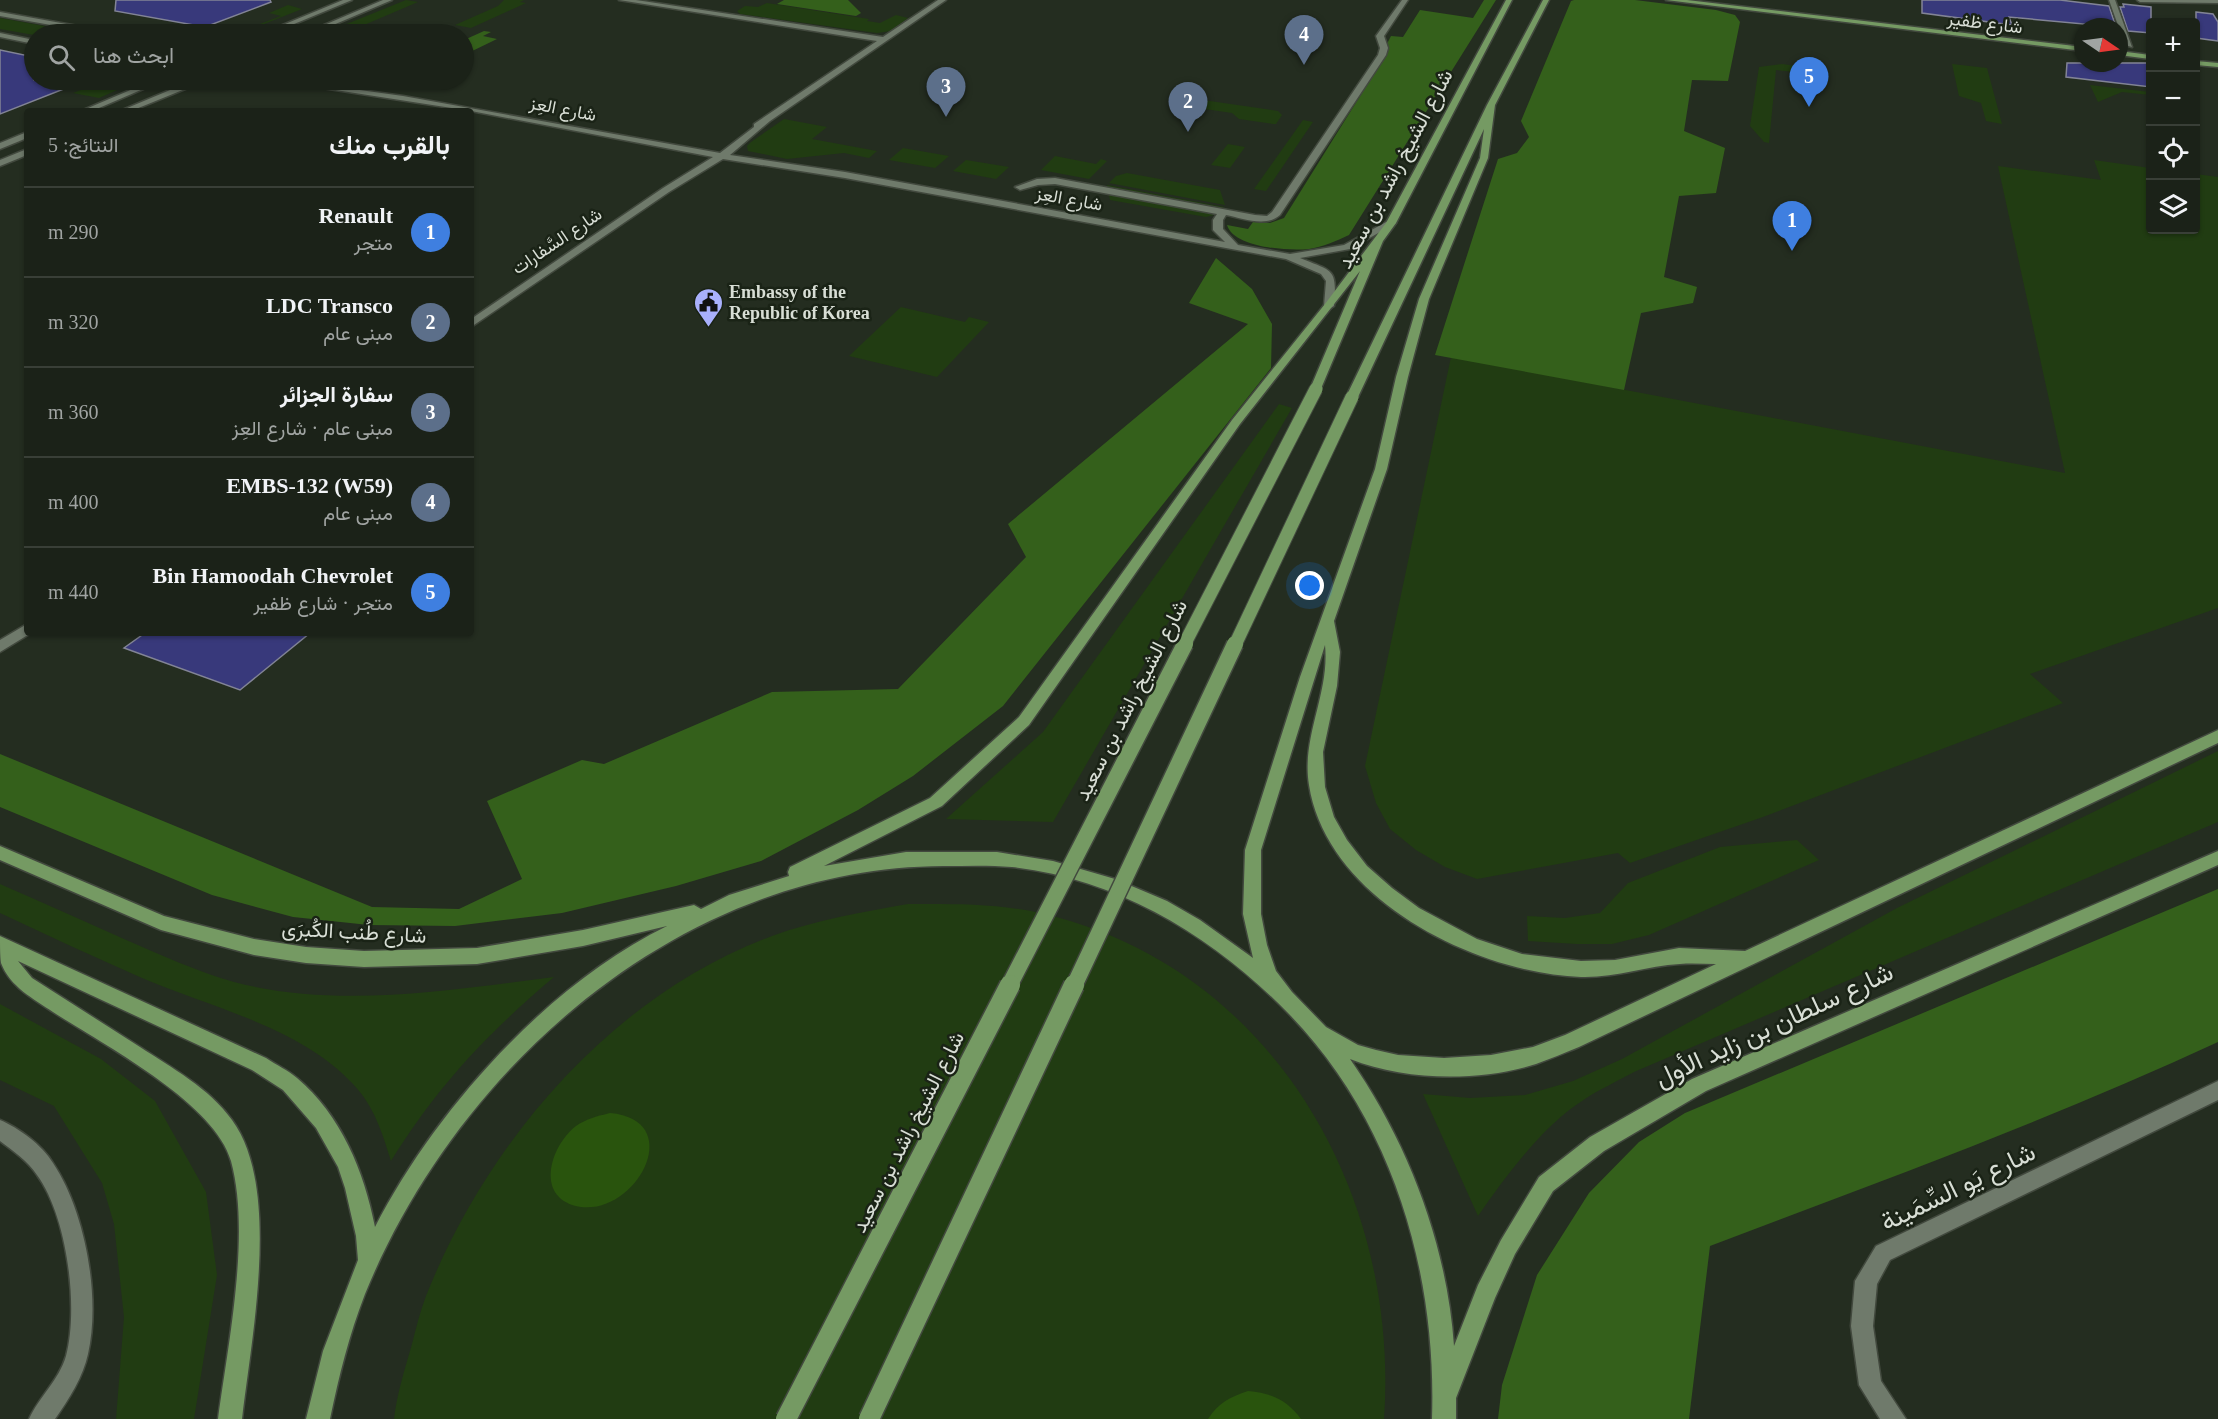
<!DOCTYPE html>
<html lang="ar">
<head>
<meta charset="utf-8">
<style>
	body { margin:0; font-family:"Times New Roman",Vazirmatn,serif; background:#242a21; color:#f1f3f6; direction:rtl }
	.controls { position:absolute; right:18px; top:18px; display:grid; overflow:hidden; border-radius:6px; box-shadow:0 2px 4px #0004 }
	.controls button { width:54px; height:54px; display:grid; place-items:center; padding:0; border:0; border-bottom:2px solid #393f37; background:#1b2218; color:#f1f3f6; font:30px sans-serif }
	.compass { position:absolute; left:2074px; top:18px; width:54px; height:54px; border-radius:50%; background:#1b2218; box-shadow:0 2px 4px #0004; rotate:103deg }
	.you { position:absolute; left:1310px; top:586px; width:21px; height:21px; margin:-15px; border:4px solid #fff; border-radius:50%; background:#1a73e8; box-shadow:0 0 0 9px #1a73e833 }
	.badge { display:grid; place-items:center; width:39px; height:39px; border-radius:50%; background:#2563eb; color:#fff; font-size:20px; font-weight:700 }
	.pin { position:absolute; translate:-50% -50px; filter:drop-shadow(0 2px 3px #0008) }
	.pin::after { content:''; position:absolute; top:32px; width:21px; height:18px; background:inherit; clip-path:polygon(0 0,100% 0,50% 100%) }
	.list { margin:0; padding:0; list-style:none }
	h2 { display:flex; justify-content:space-between; align-items:center; height:78px; margin:0; padding:0 24px; font-size:26px }
	h2 small { font-size:20px; font-weight:400; color:#a0a4a2 }
	.list li { display:grid; grid-template-columns:39px 1fr auto; gap:18px; align-items:center; box-sizing:border-box; height:90px; padding:0 24px; border-top:2px solid #393f37 }
	.list b { display:block; font-size:22px; white-space:nowrap }
	.list p { margin:0; font-size:20px; white-space:nowrap; color:#a0a4a2 }
	.list em { font-size:20px; font-style:normal; color:#a0a4a2 }
	.icon { flex:none; width:33px; height:33px; fill:none; stroke:currentColor; stroke-width:2; stroke-linecap:round; stroke-linejoin:round }
	.map { position:relative; flex:none; width:2218px; height:1419px; overflow:hidden; direction:ltr }
	.search { position:absolute; background:#1b2218; box-shadow:0 2px 4px #0004; left:24px; top:24px; width:450px; height:66px; display:flex; align-items:center; gap:15px; box-sizing:border-box; padding:0 21px; border-radius:33px; color:#a0a4a2; font-size:22px }
	.panel { position:absolute; background:#1b2218; box-shadow:0 2px 4px #0004; left:24px; top:108px; width:450px; height:528px; border-radius:6px; direction:rtl }
	.map>svg:first-child { display:block }
	.green { fill:#213c12 }
	.forest { fill:#34601b }
	.water { fill:#29540d }
	.building { fill:#38397b; stroke:#828496; stroke-width:1.5 }
	.lines { fill:none; stroke-linecap:round; stroke-linejoin:round }
	.minor-casing { stroke:#42493e; stroke-width:3 }
	.major-casing { stroke:#42493e; stroke-width:3 }
	.minor { fill:#6f7a6b; fill-rule:evenodd }
	.major { fill:#759a63; fill-rule:evenodd }
	.major-bridge-far2-casing { stroke:#42493e; stroke-width:15; stroke-linecap:butt }
	.major-bridge-far1-casing { stroke:#42493e; stroke-width:19; stroke-linecap:butt }
	.major-bridge-casing { stroke:#42493e; stroke-width:23; stroke-linecap:butt }
	.major-bridge-far2 { stroke:#759a63; stroke-width:13 }
	.major-bridge-far1 { stroke:#759a63; stroke-width:16 }
	.major-bridge { stroke:#759a63; stroke-width:20 }
	.labels { text-anchor:middle; dominant-baseline:central; stroke-width:5; stroke-linejoin:round; paint-order:stroke }
	.far-street-label { font-size:18px; fill:#d8ded5; stroke:#1a2316 }
	.far-poi-label { font-size:18px; font-weight:bold; fill:#d8ded5; stroke:#1a2316; text-anchor:start }
	.street-label { font-size:21px; fill:#d8ded5; stroke:#1a2316 }
	.near-street-label { font-size:26px; fill:#d8ded5; stroke:#1a2316 }
</style>
</head>
<body>
<div class="map">
<svg width="2218" height="1419" viewBox="0 0 2218 1419">
	<rect width="100%" height="100%" fill="#242d20"/>
	<g class="green">
		<polygon points="406,0 418,2 343,34 322,34"/>
		<polygon points="504,0 524,0 520,2 526,3 471,28 455,25 498,6"/>
		<polygon points="767,3 869,19 867,21 880,23 896,15 908,18 891,31 877,33 740,14 737,11 745,6 758,7"/>
		<polygon points="288,5 302,9 239,34 214,34 228,29 241,31 281,16 269,13"/>
		<polygon points="0,18 89,34 34,35 0,29"/>
		<polygon points="1782,64 1804,67 1803,73 1776,70 1769,143 1764,142 1750,126 1759,67"/>
		<polygon points="1952,64 1987,68 2002,124 1986,121 1981,103 1959,96"/>
		<polygon points="106,80 140,80 99,98 73,93"/>
		<polygon points="2090,85 2150,92 2150,95 2122,92 2098,102"/>
		<polygon points="1196,99 1278,111 1282,115 1276,124 1273,124 1239,119 1232,113 1191,107 1177,109 1184,101"/>
		<polygon points="784,119 827,127 812,139 877,151 869,158 844,153 787,159 748,151 747,146 751,142"/>
		<polygon points="1303,120 1313,122 1266,191 1254,189"/>
		<polygon points="1228,144 1245,147 1230,168 1211,165"/>
		<polygon points="903,148 949,156 935,168 889,160"/>
		<polygon points="1055,156 1096,164 1101,159 1107,161 1089,179 1041,170"/>
		<polygon points="966,160 1009,167 996,179 953,171"/>
		<polygon points="2094,160 2150,168 2150,230 2196,230 2196,174 2218,177 2218,608 2030,674 2063,703 1763,817 1630,863 1618,853 1477,879 1445,867 1416,850 1390,829 1376,803 1365,766 1451,357 2065,473 1998,166 2101,180"/>
		<polygon points="1127,173 1220,190 1225,205 1109,183 1116,176"/>
		<polygon points="1107,185 1224,207 1218,214 1206,217 1110,200"/>
		<polygon points="901,307 965,322 969,317 989,322 937,377 849,356"/>
		<polygon points="1279,404 1292,408 1053,822 946,819 1043,732"/>
		<path d="M 2218,751 L 2218,822 L 1634,1072 C 1618,1081 1600,1089 1585,1099 C 1543,1125 1506,1176 1478,1216 L 1423,1094 L 1470,1098 L 1525,1095 L 1573,1081 L 1622,1059 L 1897,908 Z"/>
		<polygon points="1797,840 1819,860 1649,935 1612,944 1577,944 1528,941 1527,916 1565,918 1600,913 1628,883 1720,847"/>
		<path d="M 0,884 C 42,902 83,921 124,939 C 161,955 196,971 234,982 C 337,1009 451,990 554,977 C 487,1034 438,1085 391,1161 C 382,1132 374,1106 353,1084 C 302,1028 210,1007 142,978 C 94,957 47,935 0,913 Z"/>
		<path d="M 908,904 C 954,904 999,903 1044,914 C 1273,968 1400,1194 1384,1419 L 394,1419 C 397,1393 405,1369 412,1344 C 416,1328 420,1312 426,1296 C 487,1142 612,995 772,936 C 816,920 862,912 908,904 Z"/>
		<polygon points="0,1004 101,1059 155,1101 206,1192 217,1275 194,1419 116,1419 124,1317 114,1224 102,1183 54,1106 0,1080"/>
	</g>
	<g class="forest">
		<polygon points="784,0 848,0 861,13 856,16 777,4"/>
		<path d="M 1484,0 L 1496,0 L 1349,235 C 1336,241 1323,247 1309,249 C 1288,251 1234,248 1227,225 L 1248,229 L 1253,222 L 1270,223 L 1284,218 L 1362,93 L 1391,36 L 1403,37 L 1420,10 L 1473,18 Z"/>
		<polygon points="1574,0 1635,0 1716,10 1735,15 1740,22 1728,81 1692,80 1684,131 1725,148 1716,193 1679,196 1664,277 1697,287 1693,303 1641,313 1624,390 1435,355 1498,159 1517,153 1529,137 1521,121 1571,1"/>
		<polygon points="484,31 491,32 483,36 497,39 464,55 464,40"/>
		<polygon points="1216,258 1252,289 1272,324 1271,368 1003,706 913,776 858,810 761,861 676,886 562,913 455,926 369,925 293,917 212,895 0,807 0,754 372,907 459,909 522,879 487,801 582,760 604,764 772,692 898,689 1026,557 1008,524 1248,324 1189,303"/>
		<path d="M 2218,889 L 2218,1042 C 2052,1119 1881,1181 1710,1246 L 1689,1419 L 1498,1419 L 1502,1385 L 1537,1275 L 1589,1193 L 1639,1142 L 1685,1113 Z"/>
	</g>
	<g class="water">
		<path d="M 610,1113 C 687,1120 637,1214 581,1207 C 534,1200 549,1147 576,1126 C 586,1119 598,1116 610,1113 Z"/>
		<path d="M 1248,1391 C 1271,1393 1287,1400 1301,1419 L 1208,1419 C 1218,1403 1230,1397 1248,1391 Z"/>
	</g>
	<g class="building">
		<polygon points="116,0 270,0 271,2 205,27 115,11"/>
		<polygon points="1922,0 2060,0 2109,6 2116,27 2009,17 2012,25 1922,13"/>
		<polygon points="2123,4 2151,7 2151,33 2128,31 2120,7 2124,7"/>
		<polygon points="2196,12 2213,14 2218,22 2218,41 2196,38"/>
		<polygon points="0,50 34,57 34,80 84,81 0,114"/>
		<polygon points="2067,63 2151,63 2151,87 2066,77"/>
		<polygon points="145,633 310,633 240,690 124,648"/>
	</g>
	<g class="lines">
		<defs>
			<g id="minor">
				<polygon points="343,0 352,0 270,34 261,34"/>
				<polygon points="383,0 392,0 312,34 303,34"/>
				<path d="M 619,0 L 636,0 L 883,37 L 938,0 L 946,0 L 770,121 L 730,155 L 845,172 L 1225,242 L 1213,230 L 1213,220 L 1217,214 L 1055,184 L 1038,185 L 1020,190 L 1015,187 L 1037,179 L 1055,178 L 1255,215 L 1267,216 L 1272,212 L 1378,55 L 1380,48 L 1376,36 L 1402,0 L 1408,0 L 1384,36 L 1388,48 L 1386,55 L 1280,215 C 1266,228 1242,218 1226,215 L 1223,220 L 1223,229 L 1238,245 L 1290,254 L 1344,245 L 1388,221 L 1396,223 L 1350,249 L 1300,258 C 1334,272 1337,268 1334,306 L 1329,309 L 1324,306 L 1326,281 L 1321,274 L 1286,259 L 845,178 L 723,159 L 669,192 L 471,327 L 471,319 L 663,188 L 713,157 L 471,111 L 271,80 L 288,80 L 403,96 L 720,153 L 754,127 L 754,124 L 877,41 Z"/>
				<polygon points="2109,0 2115,0 2132,47 2125,45"/>
				<polygon points="2137,0 2218,0 2218,3 2140,2"/>
				<polygon points="0,12 111,32 115,34 102,34 0,16"/>
				<polygon points="0,33 34,40 34,44 0,37"/>
				<polygon points="154,80 164,80 92,111 81,111"/>
				<polygon points="194,80 232,80 190,87 131,111 120,111"/>
				<polygon points="27,132 27,138 0,149 0,143"/>
				<polygon points="27,149 27,155 0,166 0,160"/>
				<polygon points="27,624 27,633 31,633 0,652 0,640"/>
				<polygon points="2218,1081 2218,1100 1890,1260 1877,1284 1873,1326 1881,1381 1906,1419 1880,1419 1859,1385 1851,1326 1855,1281 1876,1246"/>
				<path d="M 0,1120 C 19,1128 42,1145 53,1163 C 85,1211 101,1297 88,1354 C 83,1377 69,1399 55,1419 L 29,1419 C 39,1397 59,1380 66,1356 C 79,1307 67,1216 37,1175 C 28,1161 13,1151 0,1141 Z"/>
			</g>
			<g id="major">
				<path d="M 1506,0 L 1512,0 L 1396,223 L 1383,241 L 1320,391 L 1312,391 L 1310,389 L 1360,271 L 1240,424 L 1029,725 L 942,806 L 824,866 L 906,852 L 997,852 L 1053,861 L 1115,879 L 1167,901 L 1200,920 L 1253,958 L 1243,914 L 1245,850 L 1300,677 L 1375,469 L 1396,377 L 1419,299 L 1480,158 L 1484,129 L 1358,397 L 1352,400 L 1346,397 L 1487,105 L 1543,0 L 1549,0 L 1495,105 L 1488,158 L 1429,299 L 1408,377 L 1387,469 L 1334,621 L 1340,652 L 1337,686 L 1323,752 L 1325,787 L 1334,817 L 1347,840 L 1367,866 L 1392,888 L 1419,908 L 1477,939 L 1522,954 L 1581,961 L 1615,960 L 1679,948 L 1745,951 L 2218,730 L 2218,743 L 1579,1047 C 1564,1053 1550,1059 1536,1064 C 1478,1082 1407,1081 1350,1059 C 1408,1142 1447,1245 1454,1346 L 1478,1285 L 1501,1240 L 1539,1177 L 1590,1137 L 1692,1079 L 2218,851 L 2218,865 L 1706,1091 L 1604,1151 L 1553,1191 L 1515,1254 L 1495,1298 L 1456,1398 L 1456,1419 L 1432,1419 C 1437,1273 1393,1121 1289,1014 C 1215,938 1120,879 1012,867 C 989,865 966,866 943,866 C 685,867 459,1063 365,1294 C 349,1335 339,1376 330,1419 L 306,1419 L 323,1351 L 358,1260 L 356,1236 L 345,1188 L 338,1167 L 316,1128 L 283,1090 L 252,1070 L 18,961 L 32,978 C 68,1001 104,1024 140,1047 C 172,1068 209,1088 232,1120 C 282,1188 251,1339 242,1419 L 218,1419 C 228,1344 251,1234 231,1161 C 215,1103 104,1045 53,1012 C 34,999 10,987 1,963 C 0,956 0,945 0,936 L 266,1058 C 276,1065 288,1070 297,1078 C 341,1115 364,1171 375,1227 C 435,1110 548,984 667,926 L 583,946 L 477,964 L 364,967 L 306,963 L 254,955 L 161,930 L 0,860 L 0,846 L 164,916 L 254,939 L 306,947 L 364,951 L 477,948 L 583,930 L 694,905 L 701,909 L 729,895 L 789,876 L 788,872 L 790,867 L 930,798 L 1019,717 L 1232,420 L 1325,304 L 1386,223 ZM 1325,645 C 1330,693 1301,737 1309,785 C 1327,900 1476,973 1581,977 C 1615,978 1646,966 1680,964 C 1692,963 1704,964 1716,964 L 1565,1035 L 1533,1047 L 1491,1055 L 1444,1058 L 1398,1055 L 1376,1050 L 1358,1045 L 1326,1027 L 1292,992 L 1276,971 L 1267,945 L 1261,914 L 1261,850 Z"/>
				<polygon points="1666,0 1687,0 2083,47 2083,51"/>
				<polygon points="2119,51 2150,55 2150,59 2119,55"/>
				<polygon points="2196,61 2218,63 2218,67 2196,65"/>
			</g>
		</defs>
		<use href="#minor" class="minor-casing"/>
		<use href="#major" class="major-casing"/>
		<use href="#minor" class="minor"/>
		<use href="#major" class="major"/>
		<defs>
			<g id="major-bridge-far2">
				<polyline points="1184,645 1316,389"/>
				<polyline points="1235,645 1352,397"/>
			</g>
			<g id="major-bridge-far1">
				<polyline points="1009,986 1185,644"/>
				<polyline points="1074,986 1235,644"/>
			</g>
			<g id="major-bridge">
				<polyline points="786,1419 1010,985"/>
				<polyline points="869,1419 1074,985"/>
			</g>
		</defs>
		<use href="#major-bridge-far2" class="major-bridge-far2-casing"/>
		<use href="#major-bridge-far1" class="major-bridge-far1-casing"/>
		<use href="#major-bridge" class="major-bridge-casing"/>
		<use href="#major-bridge-far2" class="major-bridge-far2"/>
		<use href="#major-bridge-far1" class="major-bridge-far1"/>
		<use href="#major-bridge" class="major-bridge"/>
	</g>
	<defs>
		<symbol id="civic-pin" viewBox="-11 -11 22 30"><path d="M0 17L-7.5 6A9.5 9.5 0 1 1 7.5 6Z" fill="#a9b0fc" stroke="#1a2316"/><path d="M-.6-6.5H3V-4.5H.6V-3L4-1V1h2V6H-6V1h2V-1L-.6-3ZM-1.2 2.5V6h2.4V2.5Z" fill="#111"/></symbol>
	</defs>
	<g fill-rule="evenodd">
		<use href="#civic-pin" x="692" y="286" width="33" height="45"/>
	</g>
	<g class="labels">
		<g class="far-street-label">
			<text transform="translate(1985 23) rotate(7)">شارع ظفير</text>
			<text transform="translate(563 109) rotate(11)">شارع العِز</text>
			<text transform="translate(1069 199) rotate(10)">شارع العِز</text>
			<text transform="translate(557 241) rotate(-34)">شارع السَّفارات</text>
		</g>
		<g class="far-poi-label">
			<text x="729" y="292">Embassy of the<tspan x="729" dy="21">Republic of Korea</tspan></text>
		</g>
		<g class="street-label">
			<text transform="translate(1395 169) rotate(-62)">شارع الشيخ راشد بن سعيد</text>
			<text transform="translate(1131 700) rotate(-63)">شارع الشيخ راشد بن سعيد</text>
			<text transform="translate(354 932) rotate(3)">شارع طُنب الكُبرَى</text>
			<text transform="translate(908 1132) rotate(-63)">شارع الشيخ راشد بن سعيد</text>
		</g>
		<g class="near-street-label">
			<text transform="translate(1774 1025) rotate(-25)">شارع سلطان بن زايد الأول</text>
			<text transform="translate(1958 1187) rotate(-26)">شارع يَو السِّمَينة</text>
		</g>
	</g>
</svg>
<div class="controls">
<button>+</button>
<button>−</button>
<button><svg class="icon" aria-label="locate" viewBox="0 0 24 24"><circle cx="12" cy="12" r="6"/><path d="M12 2v4M12 18v4M2 12h4M18 12h4"/></svg></button>
<button><svg class="icon" aria-label="layers" viewBox="0 0 24 24"><path d="M12 4l9 5-9 5-9-5zM3 14l9 5 9-5"/></svg></button>
</div>
<svg class="compass" viewBox="-18 -18 36 36"><path d="M0-13l5 13h-10z" fill="#e53935"/><path d="M0 13l5-13h-10z" fill="#a0a4a2"/></svg>
<div class="you"></div>
<div class="pin badge" style="left:1792px;top:251px;background:#3f7fe0">1</div>
<div class="pin badge" style="left:1188px;top:132px;background:#5c6f8a">2</div>
<div class="pin badge" style="left:946px;top:117px;background:#5c6f8a">3</div>
<div class="pin badge" style="left:1304px;top:65px;background:#5c6f8a">4</div>
<div class="pin badge" style="left:1809px;top:107px;background:#3f7fe0">5</div>
<div class="search"><svg class="icon" aria-label="search" viewBox="0 0 24 24"><circle cx="10" cy="10" r="6"/><path d="M15 15l6 6"/></svg>ابحث هنا</div>
<section class="panel">
<h2>بالقرب منك<small>النتائج: 5</small></h2>
<ul class="list">
<li><span class="badge" style="background:#3f7fe0">1</span><div><b>Renault</b><p>متجر</p></div><em>290 m</em></li>
<li><span class="badge" style="background:#5c6f8a">2</span><div><b>LDC Transco</b><p>مبنى عام</p></div><em>320 m</em></li>
<li><span class="badge" style="background:#5c6f8a">3</span><div><b>سفارة الجزائر</b><p>مبنى عام · شارع العِز</p></div><em>360 m</em></li>
<li><span class="badge" style="background:#5c6f8a">4</span><div><b>EMBS-132 (W59)</b><p>مبنى عام</p></div><em>400 m</em></li>
<li><span class="badge" style="background:#3f7fe0">5</span><div><b>Bin Hamoodah Chevrolet</b><p>متجر · شارع ظفير</p></div><em>440 m</em></li>
</ul>
</section>
</div>
</body>
</html>
